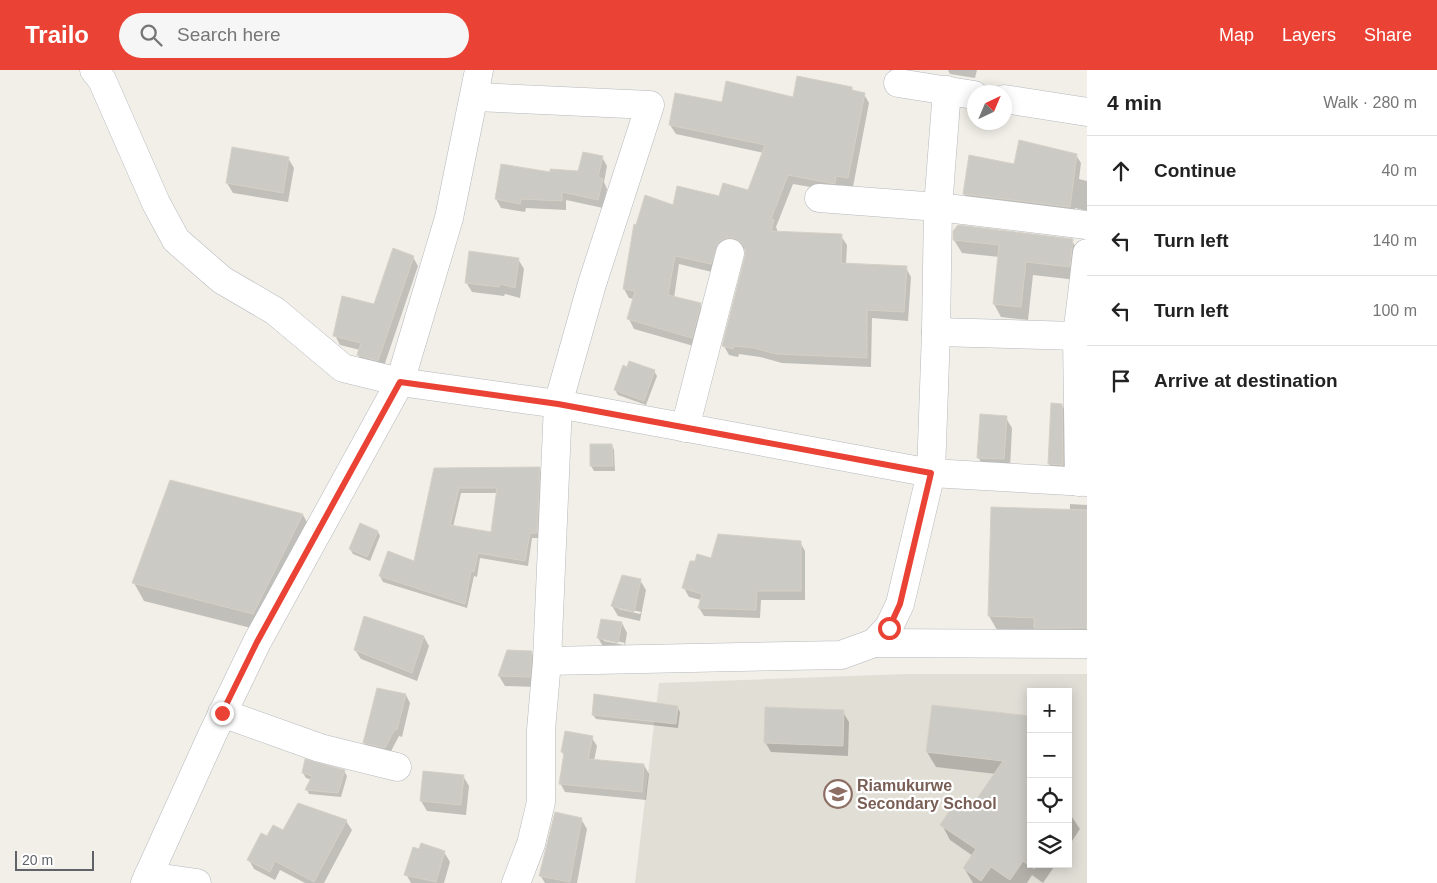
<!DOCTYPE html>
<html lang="en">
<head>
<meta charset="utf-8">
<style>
	body { margin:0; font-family:Arial,sans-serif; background:#f6f6f6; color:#222 }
	.controls { position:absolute; right:15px; bottom:15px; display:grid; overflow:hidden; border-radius:0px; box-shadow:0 2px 12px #0003 }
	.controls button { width:45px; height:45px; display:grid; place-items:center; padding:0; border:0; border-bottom:1px solid #e0e0e0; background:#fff; color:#222; font:25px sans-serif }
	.compass { position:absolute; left:967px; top:15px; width:45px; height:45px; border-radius:50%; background:#fff; box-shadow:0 2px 12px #0003; rotate:44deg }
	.scale { position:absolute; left:15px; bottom:12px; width:79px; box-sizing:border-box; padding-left:5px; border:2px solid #5f6368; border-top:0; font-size:14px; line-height:18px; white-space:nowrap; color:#5f6368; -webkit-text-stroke:4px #fff; paint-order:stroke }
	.stop { position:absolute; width:15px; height:15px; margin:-11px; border:4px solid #ea4335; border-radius:50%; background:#fff }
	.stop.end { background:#ea4335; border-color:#fff; box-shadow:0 1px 5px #0008 }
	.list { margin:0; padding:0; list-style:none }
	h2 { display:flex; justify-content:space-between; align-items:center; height:65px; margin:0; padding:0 20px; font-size:21px }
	h2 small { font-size:16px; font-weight:400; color:#767676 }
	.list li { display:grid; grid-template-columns:32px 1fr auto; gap:15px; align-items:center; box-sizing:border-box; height:70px; padding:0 20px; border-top:1px solid #e0e0e0 }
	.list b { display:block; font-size:19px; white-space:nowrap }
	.list em { font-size:16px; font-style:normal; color:#767676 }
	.icon { flex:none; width:28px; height:28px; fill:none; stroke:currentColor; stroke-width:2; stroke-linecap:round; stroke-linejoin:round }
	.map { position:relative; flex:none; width:1087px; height:813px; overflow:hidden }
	header { display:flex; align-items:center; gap:30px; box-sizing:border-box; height:70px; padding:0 25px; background:#ea4335; color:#fff }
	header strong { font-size:24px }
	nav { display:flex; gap:28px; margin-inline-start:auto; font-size:18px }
	.search { width:350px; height:45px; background:#f6f6f6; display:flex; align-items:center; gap:12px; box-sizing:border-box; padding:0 18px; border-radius:28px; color:#767676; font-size:19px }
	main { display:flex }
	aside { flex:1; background:#fff }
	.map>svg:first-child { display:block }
	.education { fill:#e1ded6; fill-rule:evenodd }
	.shadow { fill:#0003; fill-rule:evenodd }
	.building { fill:#cccac5; stroke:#d6d1c6; fill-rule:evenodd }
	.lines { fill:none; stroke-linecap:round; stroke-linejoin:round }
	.minor-casing { stroke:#b5b8bc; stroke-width:29 }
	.minor { stroke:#fff; stroke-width:28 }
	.route { stroke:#ea4335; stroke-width:6 }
	.labels { text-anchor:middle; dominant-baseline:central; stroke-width:4.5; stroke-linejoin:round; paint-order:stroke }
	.education-label { font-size:16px; font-weight:bold; fill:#785e54; stroke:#fff; text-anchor:start }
</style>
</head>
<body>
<header>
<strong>Trailo</strong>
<div class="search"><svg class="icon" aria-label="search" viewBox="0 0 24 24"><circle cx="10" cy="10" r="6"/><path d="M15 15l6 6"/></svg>Search here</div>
<nav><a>Map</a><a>Layers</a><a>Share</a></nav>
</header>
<main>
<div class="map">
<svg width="1087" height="813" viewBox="0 0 1087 813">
	<rect width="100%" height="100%" fill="#f1efe8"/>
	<path class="education" d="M 906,604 L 1087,604 L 1087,813 L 635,813 L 659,613 ZM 1031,622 L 1068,622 L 1068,794 L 1031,794 Z"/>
	<g class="shadow">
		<polygon points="948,0 977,0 975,8 950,4"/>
		<polygon points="851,19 853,22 864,24 869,33 853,117 841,115 840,122 793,114 776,157 778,162 841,166 847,175 846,194 906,198 911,207 908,251 872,248 871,297 782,293 760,287 739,284 738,287 729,285 724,276 746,180 740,177 716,203 679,194 674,228 700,235 705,244 697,277 634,259 629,249 634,229 629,228 624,219 674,137 749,122 764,83 676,64 670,55 724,34 794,29"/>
		<polygon points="1076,85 1081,93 1079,109 1087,111 1087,141 1075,138 1074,145 969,132 964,124 1015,96"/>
		<polygon points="602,87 607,96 604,112 607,119 603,138 566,130 566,140 526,138 525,142 501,138 496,129 579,102"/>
		<polygon points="288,88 294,98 288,132 233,123 227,113"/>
		<polygon points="954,170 1072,171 1080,184 1077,210 1033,205 1028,250 1001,247 994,234 999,187 962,183"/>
		<polygon points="413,187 418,196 383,299 364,294 358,285 360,280 340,275 335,265 375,235"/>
		<polygon points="518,189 524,199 520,228 505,224 504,226 472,222 466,212"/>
		<polygon points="628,298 654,301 657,306 646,335 618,325 615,320"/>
		<polygon points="1062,335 1067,345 1068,405 1055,404 1049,394"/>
		<polygon points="1006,348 1012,358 1010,399 984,397 978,387"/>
		<polygon points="591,375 612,375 614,380 615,401 594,401 591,396"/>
		<path d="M 539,398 L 542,404 L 539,468 L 532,468 L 528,496 L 480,488 L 477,507 L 474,506 L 467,538 L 383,512 L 380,506 L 415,493 L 435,399 ZM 461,423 L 498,423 L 492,463 L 453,457 Z"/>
		<polygon points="171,411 303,445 313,463 263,561 144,531 134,513"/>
		<polygon points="1070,434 1087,435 1087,573 997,560 989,546 1070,441"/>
		<polygon points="378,462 380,466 370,491 353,484 350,479"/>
		<polygon points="800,472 805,481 805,530 761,530 760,548 704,546 699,538 701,530 689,527 684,518 712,490"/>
		<path d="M 640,510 L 646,520 L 640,551 L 618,546 L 612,536 ZM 619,537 L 641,542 L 640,544 L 619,539 Z"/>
		<path d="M 622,553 L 627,563 L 624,582 L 604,578 L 598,568 ZM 604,568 L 625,573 L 624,575 L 604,571 Z"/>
		<polygon points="424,567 429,576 417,611 361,589 355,580"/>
		<polygon points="531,582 537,592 535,617 505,616 499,606"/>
		<polygon points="406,625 410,633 402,667 399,666 389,685 369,680 364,672"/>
		<polygon points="677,637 680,642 678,658 596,649 593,645"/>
		<polygon points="843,642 849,652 848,686 771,682 765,672"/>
		<polygon points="1031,648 1031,794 1056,794 1043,813 1032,805 1027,813 973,813 964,798 973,786 950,770 942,755 972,739 996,704 936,697 927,682"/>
		<polygon points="592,668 597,676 594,691 644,695 649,704 646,730 565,722 560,713 565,687 562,682"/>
		<polygon points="344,701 347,706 341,727 309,724 307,720 312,710 306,708 303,703"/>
		<polygon points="463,706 469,716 466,745 427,741 421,731"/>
		<polygon points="1068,741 1080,759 1068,777"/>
		<polygon points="581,749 587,759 577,813 545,813 540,805"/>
		<polygon points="346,751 352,760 324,813 305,813 280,800 275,810 254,799 249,790 268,768 284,762"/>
		<polygon points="444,782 450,792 444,813 411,813 406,804"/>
	</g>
	<g class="building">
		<polygon points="797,6 852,17 852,20 865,23 848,108 836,106 835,114 788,105 771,149 774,150 771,161 842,164 841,193 907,196 904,242 867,240 867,288 776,284 754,278 734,276 733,279 722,276 745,186 745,178 741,172 734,168 726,168 719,172 711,194 675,186 668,225 701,233 692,268 627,249 635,221 623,219 634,154 636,155 645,125 673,135 677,116 719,126 723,113 748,120 765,75 669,55 675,23 722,32 726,11 793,27"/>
		<polygon points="1019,70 1077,84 1070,137 963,124 969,85 1014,94"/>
		<polygon points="232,77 289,87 283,123 226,113"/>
		<polygon points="583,82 603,86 598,107 603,109 598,130 562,122 562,131 521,129 520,134 495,129 501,94 550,102 550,99 578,101"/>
		<polygon points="958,155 1073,169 1070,197 1026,192 1021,237 993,234 999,175 953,170 953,161"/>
		<polygon points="393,178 414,186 378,291 357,285 361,273 333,266 342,226 374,234"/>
		<polygon points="469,181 519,188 515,218 500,214 499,217 465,213"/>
		<polygon points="629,291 655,300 644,331 614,320 623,295 627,297"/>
		<polygon points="1051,333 1062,334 1063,395 1048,394"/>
		<polygon points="980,344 1007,346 1004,389 977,388"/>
		<polygon points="590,374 612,374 613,396 590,396"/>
		<path d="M 540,397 L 537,463 L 530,463 L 525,491 L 478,483 L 474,502 L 471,501 L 465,534 L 379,506 L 388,481 L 414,491 L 434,398 ZM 459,418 L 497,418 L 491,462 L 450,455 Z"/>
		<polygon points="170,410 303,444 253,544 132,513"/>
		<polygon points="991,437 1087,440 1087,558 1034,558 1034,548 988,546"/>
		<polygon points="360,453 378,461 367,487 349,479"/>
		<polygon points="718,464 801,471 801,521 757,521 756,540 698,538 702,524 682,518 690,491 695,491 697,484 711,488"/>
		<polygon points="622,505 641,509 634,542 611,536"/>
		<polygon points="364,546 424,566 412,603 354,580"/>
		<polygon points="601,549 622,552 618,573 597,568"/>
		<polygon points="507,580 532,581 530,607 498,606"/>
		<polygon points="377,618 406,624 397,660 395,659 385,678 363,673"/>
		<polygon points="594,624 678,636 676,654 592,645"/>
		<polygon points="932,635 1031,646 1031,794 1038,794 1034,799 1023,791 1010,810 991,797 981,811 963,798 976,779 940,755 958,728 971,737 1003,691 926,682"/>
		<polygon points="765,637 844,640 843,676 764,673"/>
		<polygon points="565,661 593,666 588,689 644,694 642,722 559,714 564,683 561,682"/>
		<polygon points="305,689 345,700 338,723 305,720 312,706 302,703"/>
		<polygon points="423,701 464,705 461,735 420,731"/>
		<polygon points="298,733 347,750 314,812 275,791 270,802 247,790 261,763 267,766 273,755 283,760"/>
		<polygon points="555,742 582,748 570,812 539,806"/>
		<polygon points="421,773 445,781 436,812 404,805 413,777 419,779"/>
	</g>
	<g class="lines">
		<defs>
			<g id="minor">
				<polyline points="94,0 102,10 156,133 176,170 222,210 275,241 343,298 400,312 558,334 931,403 1087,412"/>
				<polyline points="898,13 974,25"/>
				<polyline points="475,27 650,35 592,214 558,334 547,591 541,660 541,732 531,774 516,813"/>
				<polyline points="1004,29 1087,42"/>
				<polyline points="819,128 938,137 1087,155"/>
				<polyline points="936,262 1077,266"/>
				<polyline points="685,358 730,183"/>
				<polyline points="1079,412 1077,266 1087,183"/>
				<polyline points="874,573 1087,574"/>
				<polyline points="547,591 841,585 874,573 889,557 900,534 931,403 936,262 938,137 947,20"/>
				<polyline points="222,643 320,678 397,697"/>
				<polyline points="148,806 197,813"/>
				<polyline points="145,813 213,663 257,572 400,312 449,148 479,0"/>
			</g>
		</defs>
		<use href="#minor" class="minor-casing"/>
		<use href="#minor" class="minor"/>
	</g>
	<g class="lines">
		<polyline class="route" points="222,643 257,572 400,312 558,334 931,403 900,534 889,558"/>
	</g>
	<defs>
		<symbol id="school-ring" viewBox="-11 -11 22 22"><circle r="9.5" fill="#fff" stroke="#8d6e63" stroke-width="1.5"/><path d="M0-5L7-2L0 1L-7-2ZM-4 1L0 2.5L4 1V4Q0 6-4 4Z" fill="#8d6e63"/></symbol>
	</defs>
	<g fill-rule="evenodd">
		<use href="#school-ring" x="822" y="708" width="32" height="32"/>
	</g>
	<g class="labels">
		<g class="education-label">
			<text x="857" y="715">Riamukurwe<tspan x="857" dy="18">Secondary School</tspan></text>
		</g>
	</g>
</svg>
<div class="controls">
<button>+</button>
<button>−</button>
<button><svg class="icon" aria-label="locate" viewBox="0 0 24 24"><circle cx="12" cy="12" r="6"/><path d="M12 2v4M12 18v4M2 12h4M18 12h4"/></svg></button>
<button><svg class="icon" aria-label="layers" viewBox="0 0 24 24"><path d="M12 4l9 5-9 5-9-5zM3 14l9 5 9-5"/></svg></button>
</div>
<svg class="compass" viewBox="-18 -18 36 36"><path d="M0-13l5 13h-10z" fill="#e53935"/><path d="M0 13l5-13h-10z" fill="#767676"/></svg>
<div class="scale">20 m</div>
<div class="stop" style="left:889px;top:558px"></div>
<div class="stop end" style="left:222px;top:643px"></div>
</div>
<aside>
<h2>4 min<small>Walk · 280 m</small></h2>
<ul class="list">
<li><svg class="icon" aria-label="ahead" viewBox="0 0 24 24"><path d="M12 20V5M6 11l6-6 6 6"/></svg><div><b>Continue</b></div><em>40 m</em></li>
<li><svg class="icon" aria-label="left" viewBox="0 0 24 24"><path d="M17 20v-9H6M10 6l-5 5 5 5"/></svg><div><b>Turn left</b></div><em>140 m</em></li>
<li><svg class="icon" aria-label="left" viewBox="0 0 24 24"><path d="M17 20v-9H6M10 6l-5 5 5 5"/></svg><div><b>Turn left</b></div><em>100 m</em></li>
<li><svg class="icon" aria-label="arrive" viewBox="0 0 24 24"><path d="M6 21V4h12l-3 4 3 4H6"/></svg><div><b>Arrive at destination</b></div></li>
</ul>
</aside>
</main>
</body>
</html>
